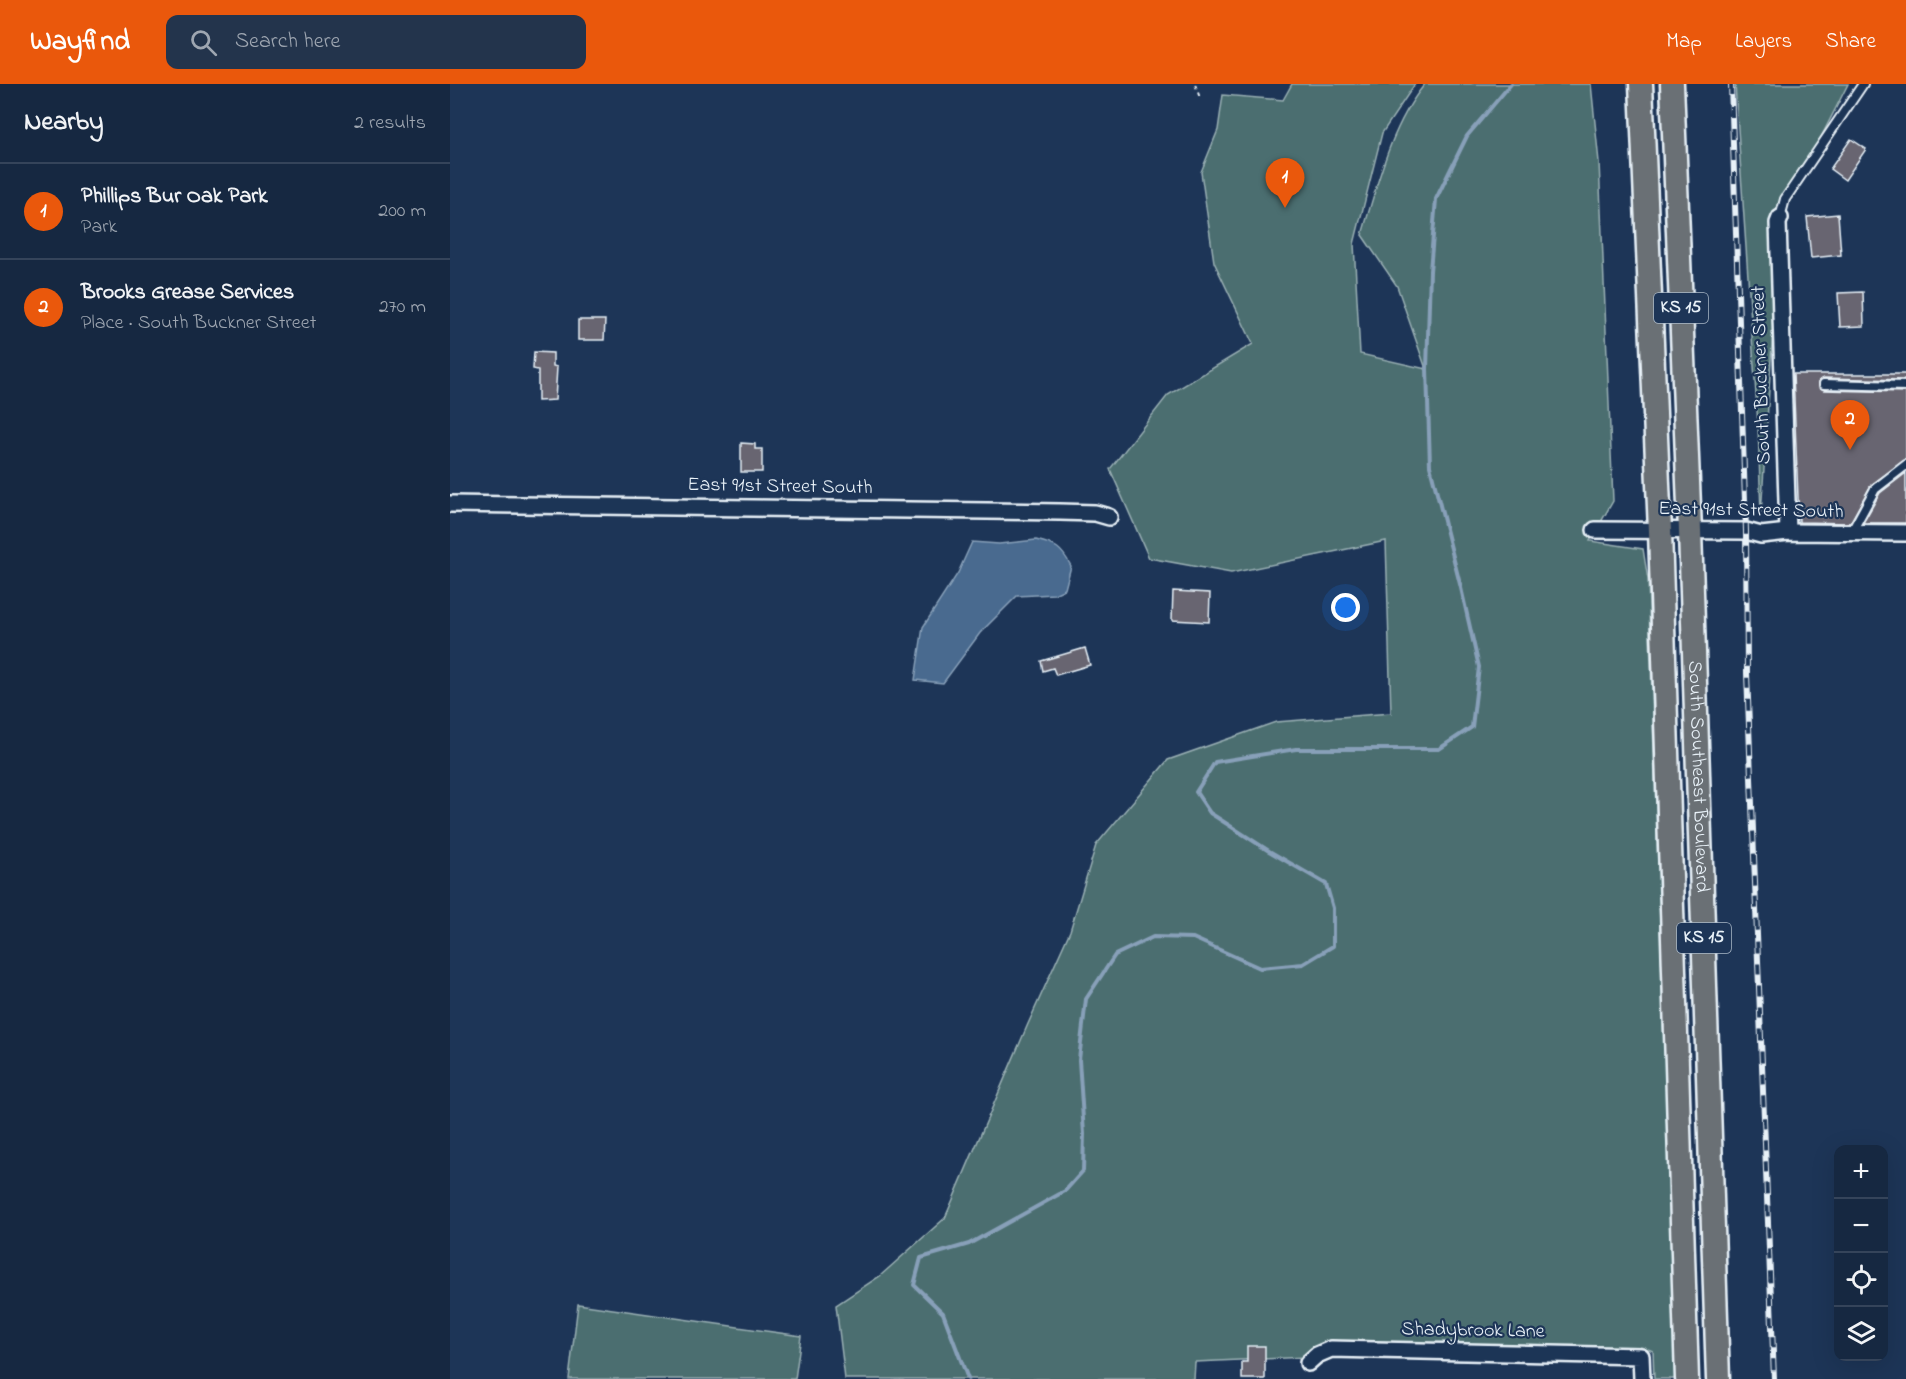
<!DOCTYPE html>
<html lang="en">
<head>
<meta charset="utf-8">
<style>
	body { margin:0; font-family:"Indie Flower",sans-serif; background:#23344c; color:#f1f3f6 }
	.controls { position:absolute; right:18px; bottom:18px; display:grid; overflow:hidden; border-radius:12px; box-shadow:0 6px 24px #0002 }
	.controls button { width:54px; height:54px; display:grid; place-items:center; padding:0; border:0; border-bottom:2px solid #35445a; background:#162841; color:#f1f3f6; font:30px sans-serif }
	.you { position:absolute; left:896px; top:524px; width:21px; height:21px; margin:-15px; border:4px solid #fff; border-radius:50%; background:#1a73e8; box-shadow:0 0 0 9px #1a73e833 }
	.badge { display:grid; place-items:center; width:39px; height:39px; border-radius:50%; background:#ea580c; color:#fff; font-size:20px; font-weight:700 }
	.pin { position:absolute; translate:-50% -50px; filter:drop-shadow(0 2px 3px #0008) }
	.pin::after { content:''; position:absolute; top:32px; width:21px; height:18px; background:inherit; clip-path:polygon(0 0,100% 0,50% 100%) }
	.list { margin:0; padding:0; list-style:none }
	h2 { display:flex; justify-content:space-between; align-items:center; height:78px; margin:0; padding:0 24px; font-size:26px }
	h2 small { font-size:20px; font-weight:400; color:#9ea6b1 }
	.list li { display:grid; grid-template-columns:39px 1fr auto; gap:18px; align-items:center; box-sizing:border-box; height:96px; padding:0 24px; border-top:2px solid #35445a }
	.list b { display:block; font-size:22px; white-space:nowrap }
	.list p { margin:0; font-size:20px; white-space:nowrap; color:#9ea6b1 }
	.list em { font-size:20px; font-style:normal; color:#9ea6b1 }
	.icon { flex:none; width:33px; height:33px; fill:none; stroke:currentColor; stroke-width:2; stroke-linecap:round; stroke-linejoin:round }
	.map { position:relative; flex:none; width:1456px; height:1295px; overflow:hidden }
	header { display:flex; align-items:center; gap:36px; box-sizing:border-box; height:84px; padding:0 30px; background:#ea580c; color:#fff }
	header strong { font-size:28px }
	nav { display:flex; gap:33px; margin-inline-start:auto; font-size:21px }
	.search { width:420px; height:54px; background:#23344c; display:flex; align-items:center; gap:15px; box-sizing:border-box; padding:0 21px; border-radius:12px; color:#9ea6b1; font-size:22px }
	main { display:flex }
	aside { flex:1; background:#162841 }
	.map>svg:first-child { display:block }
	.green { fill:#4b6e70; stroke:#9ab0b4; stroke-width:1.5 }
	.water { fill:#486a8f; stroke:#88a0b9; stroke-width:1.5 }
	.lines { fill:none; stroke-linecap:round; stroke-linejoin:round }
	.stream { stroke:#88a0b9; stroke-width:4 }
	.building { fill:#676571; stroke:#e8f1f8; stroke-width:1.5 }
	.service-casing { stroke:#e8f1f8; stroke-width:12 }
	.minor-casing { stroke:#e8f1f8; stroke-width:20 }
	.primary-casing { stroke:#e8f1f8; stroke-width:27 }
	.path { stroke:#e8f1f8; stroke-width:2; stroke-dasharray:4.5 4.5; stroke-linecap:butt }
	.service { stroke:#1d3557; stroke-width:8 }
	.minor { stroke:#1d3557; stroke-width:15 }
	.primary { stroke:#6a7074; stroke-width:22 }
	.rail-casing { stroke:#e8f1f8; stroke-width:6 }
	.rail { stroke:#1d3557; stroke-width:4; stroke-dasharray:11; stroke-linecap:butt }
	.labels { text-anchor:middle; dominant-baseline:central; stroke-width:4.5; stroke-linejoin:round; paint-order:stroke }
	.shield { fill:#1d3557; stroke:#abb9c8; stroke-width:1.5 }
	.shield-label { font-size:18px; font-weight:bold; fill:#e8f1f8 }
	.street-label { font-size:20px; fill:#e8f1f8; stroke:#1d3557 }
</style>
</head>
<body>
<header>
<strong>Wayfind</strong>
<div class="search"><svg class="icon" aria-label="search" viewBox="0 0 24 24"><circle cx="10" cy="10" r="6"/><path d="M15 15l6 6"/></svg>Search here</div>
<nav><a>Map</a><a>Layers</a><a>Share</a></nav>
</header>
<main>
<aside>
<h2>Nearby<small>2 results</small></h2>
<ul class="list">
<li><span class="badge">1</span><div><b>Phillips Bur Oak Park</b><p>Park</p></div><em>200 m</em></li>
<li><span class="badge">2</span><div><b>Brooks Grease Services</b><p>Place · South Buckner Street</p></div><em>270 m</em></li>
</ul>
</aside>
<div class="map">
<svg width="1456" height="1295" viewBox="0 0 1456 1295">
	<rect width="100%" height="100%" fill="#1d3557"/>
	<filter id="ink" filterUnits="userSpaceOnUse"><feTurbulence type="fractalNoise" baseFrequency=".0167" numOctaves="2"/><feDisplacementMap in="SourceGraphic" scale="12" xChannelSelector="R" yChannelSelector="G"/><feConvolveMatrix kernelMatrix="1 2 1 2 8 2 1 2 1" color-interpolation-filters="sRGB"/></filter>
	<g filter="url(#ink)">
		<g class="green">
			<path d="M 842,0 L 965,0 L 932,49 L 904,160 L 910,270 L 976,285 L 947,202 L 912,151 C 927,101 941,41 975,0 L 1141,0 L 1149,78 L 1163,417 L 1140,457 L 1193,465 L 1198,496 L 1226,1295 L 1204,1295 L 1203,1267 L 1191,1262 L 1191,1272 L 986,1267 L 745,1278 L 744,1295 L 395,1295 L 386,1221 L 430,1192 L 495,1134 L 578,940 L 620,847 L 646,761 L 718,676 L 826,638 L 941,629 L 936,457 L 781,489 L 699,474 L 660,385 L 718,311 L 803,260 L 764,178 L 751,88 L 768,46 L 773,11 L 833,16 Z"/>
			<polygon points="1285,0 1398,0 1330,134 1311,431 1308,341"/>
			<polygon points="128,1220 351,1252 345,1295 119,1295"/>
		</g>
		<path class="water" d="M 586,456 C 606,461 611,463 621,482 L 615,505 L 604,510 L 567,512 L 530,549 L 493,599 L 465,596 L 473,543 L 508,489 L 522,458 L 549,460 Z"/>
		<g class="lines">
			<polyline class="stream" points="518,1295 493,1229 464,1201 471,1174 519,1160 615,1107 633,1087 634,1050 629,976 636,915 665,871 703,853 743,854 810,884 853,880 883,862 883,824 876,800 819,767 760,729 746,708 765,678 846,665 989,665 1022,643 1029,583 1011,504 980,382 977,285 980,187 986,115 1017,52 1061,0"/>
		</g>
		<g class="building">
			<polygon points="1401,55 1416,65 1395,96 1380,85"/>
			<polygon points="1388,130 1391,171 1361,174 1357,133"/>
			<polygon points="1413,208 1414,242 1390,243 1388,209"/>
			<polygon points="128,236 155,236 154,256 128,256"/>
			<polygon points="84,268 103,269 103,282 107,283 105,316 88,317 88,286 83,285"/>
			<polygon points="1343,290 1456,290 1456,296 1374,294 1369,297 1369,303 1374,306 1456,308 1456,375 1421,401 1400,439 1349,438"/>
			<polygon points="291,359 305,360 305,365 312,365 312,388 291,388"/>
			<polygon points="1456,389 1456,439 1413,439 1430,409"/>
			<polygon points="723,507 760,509 759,538 722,536"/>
			<polygon points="635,564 640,581 606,591 603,584 593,587 591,577"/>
			<polygon points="797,1262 815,1262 815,1295 792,1295 792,1278 797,1278"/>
		</g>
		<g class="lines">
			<defs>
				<g id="service">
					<polyline points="1330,134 1335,115 1413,0"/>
					<polyline points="1374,300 1456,302"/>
					<polyline points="1401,449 1425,405 1456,381"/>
				</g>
				<g id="minor">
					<polyline points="1330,134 1328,139 1338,448"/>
					<polyline points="0,420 610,428 645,429 659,433"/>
					<polyline points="1145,446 1296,447 1311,451 1338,448 1456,449"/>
					<polyline points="858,1279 867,1271 881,1265 1191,1272 1192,1295"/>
				</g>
				<g id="primary">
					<polyline points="1191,0 1210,447 1237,1295"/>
					<path id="s1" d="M 1222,0 L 1240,447 L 1268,1295"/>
				</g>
			</defs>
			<use href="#service" class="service-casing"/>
			<use href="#minor" class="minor-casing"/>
			<use href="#primary" class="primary-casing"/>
			<polyline class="path" points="745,0 751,17"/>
			<use href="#service" class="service"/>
			<use href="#minor" class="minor"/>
			<use href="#primary" class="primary"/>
			<defs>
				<polyline id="rail" points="1281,0 1296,447 1297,589 1324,1295"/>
			</defs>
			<use href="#rail" class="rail-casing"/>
			<use href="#rail" class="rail"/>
		</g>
	</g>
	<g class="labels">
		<g class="shield">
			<rect x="1204" y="209" width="54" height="30" rx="4.5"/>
			<rect x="1227" y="839" width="54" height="30" rx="4.5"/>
		</g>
		<g class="shield-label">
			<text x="1231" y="224">KS 15</text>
			<text x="1254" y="854">KS 15</text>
		</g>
		<g class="street-label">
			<text transform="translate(1312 291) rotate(-92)">South Buckner Street</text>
			<text transform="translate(330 403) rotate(1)">East 91st Street South</text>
			<text transform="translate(1301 427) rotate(1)">East 91st Street South</text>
			<text stroke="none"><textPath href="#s1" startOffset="693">South Southeast Boulevard</textPath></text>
			<text transform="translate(1023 1247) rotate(1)">Shadybrook Lane</text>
		</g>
	</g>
</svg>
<div class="controls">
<button>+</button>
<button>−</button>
<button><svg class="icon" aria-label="locate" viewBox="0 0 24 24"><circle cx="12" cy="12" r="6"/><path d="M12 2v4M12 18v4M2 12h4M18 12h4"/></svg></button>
<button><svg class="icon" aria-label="layers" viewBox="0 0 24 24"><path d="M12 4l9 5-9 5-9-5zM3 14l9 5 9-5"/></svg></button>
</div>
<div class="you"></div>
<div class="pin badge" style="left:835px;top:124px">1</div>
<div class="pin badge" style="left:1400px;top:366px">2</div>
</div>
</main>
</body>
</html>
